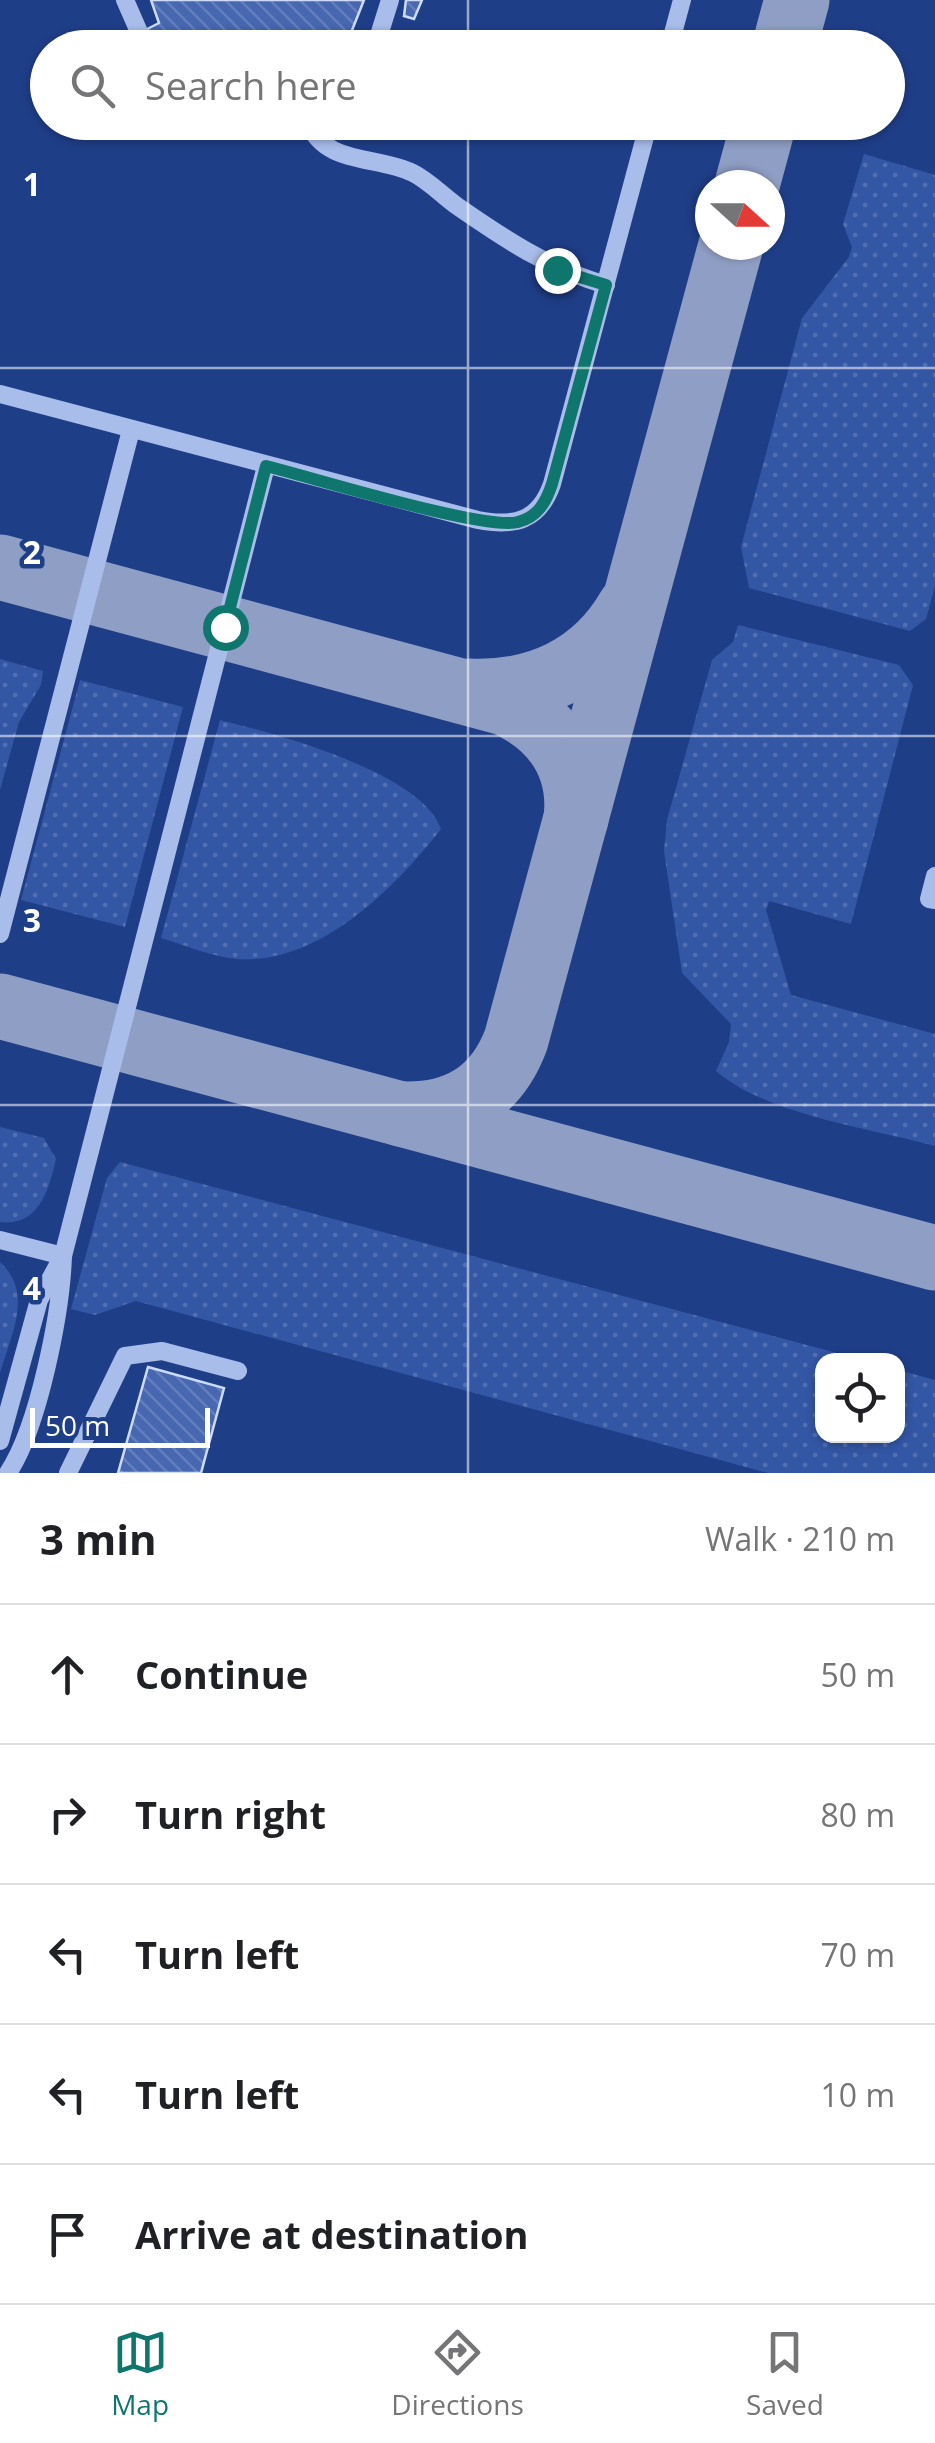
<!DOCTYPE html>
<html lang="en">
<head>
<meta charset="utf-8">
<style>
	body { margin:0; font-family:"Open Sans",sans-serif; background:#f2f2f2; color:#202124 }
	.controls { position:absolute; right:30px; bottom:30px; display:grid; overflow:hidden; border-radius:20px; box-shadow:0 2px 8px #0004 }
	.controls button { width:90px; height:90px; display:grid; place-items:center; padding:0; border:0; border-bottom:2px solid #e0e0e0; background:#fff; color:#202124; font:50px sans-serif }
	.compass { position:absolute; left:695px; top:170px; width:90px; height:90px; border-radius:50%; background:#fff; box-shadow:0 2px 8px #0004; rotate:111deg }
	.scale { position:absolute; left:30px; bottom:25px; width:180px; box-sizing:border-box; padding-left:10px; border:5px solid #fff; border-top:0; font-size:28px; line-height:35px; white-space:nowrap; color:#fff; -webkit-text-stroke:8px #1f3e88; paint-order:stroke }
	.stop { position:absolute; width:30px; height:30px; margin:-22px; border:8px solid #0f766e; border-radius:50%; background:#fff }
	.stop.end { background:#0f766e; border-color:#fff; box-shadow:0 2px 10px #0008 }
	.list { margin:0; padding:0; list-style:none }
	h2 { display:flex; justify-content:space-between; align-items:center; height:130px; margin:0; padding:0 40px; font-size:42px }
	h2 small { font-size:32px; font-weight:400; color:#757577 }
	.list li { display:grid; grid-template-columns:65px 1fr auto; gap:30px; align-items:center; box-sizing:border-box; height:140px; padding:0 40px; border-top:2px solid #e0e0e0 }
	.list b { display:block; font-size:38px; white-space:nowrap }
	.list em { font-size:32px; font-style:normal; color:#757577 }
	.icon { flex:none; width:55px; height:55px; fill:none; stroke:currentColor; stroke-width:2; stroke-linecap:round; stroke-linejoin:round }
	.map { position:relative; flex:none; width:935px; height:1473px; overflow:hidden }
	.search { position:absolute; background:#fff; box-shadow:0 2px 8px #0004; left:30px; right:30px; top:30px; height:110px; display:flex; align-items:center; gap:25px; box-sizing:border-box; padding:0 35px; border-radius:55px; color:#757577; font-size:38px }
	.sheet { height:830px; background:#fff }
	nav { display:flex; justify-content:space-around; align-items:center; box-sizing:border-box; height:140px; border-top:2px solid #e0e0e0; background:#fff; font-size:28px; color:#757577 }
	nav a { display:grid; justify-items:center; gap:5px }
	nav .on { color:#0f766e }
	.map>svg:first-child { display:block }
	.grass { fill:url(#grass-dots) }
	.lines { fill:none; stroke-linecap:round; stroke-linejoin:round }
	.taxiway { stroke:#8f9ec4; stroke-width:65 }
	.building { fill:url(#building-back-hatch); stroke:#cedbf8; stroke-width:2.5 }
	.minor { stroke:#a9bdeb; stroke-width:18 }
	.route { stroke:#0f766e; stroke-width:12 }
	.grid { fill:none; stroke:#fff; stroke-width:2.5; stroke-opacity:0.55 }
	.grid-label { font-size:32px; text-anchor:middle; font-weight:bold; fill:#fff; stroke:#1f3e88; stroke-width:9; stroke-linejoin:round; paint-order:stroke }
</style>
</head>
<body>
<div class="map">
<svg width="935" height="1473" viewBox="0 0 935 1473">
	<defs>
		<pattern id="grass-dots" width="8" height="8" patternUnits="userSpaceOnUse" patternTransform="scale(2.5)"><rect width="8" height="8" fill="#3356a5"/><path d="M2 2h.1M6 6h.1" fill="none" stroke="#526fb2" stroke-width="1.8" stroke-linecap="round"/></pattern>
		<pattern id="building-back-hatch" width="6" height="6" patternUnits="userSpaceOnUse" patternTransform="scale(2.5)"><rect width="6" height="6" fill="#4767b0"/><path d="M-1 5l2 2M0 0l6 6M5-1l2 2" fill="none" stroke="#637ebc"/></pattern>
	</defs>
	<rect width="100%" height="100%" fill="#1f3e88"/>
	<g class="grass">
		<polygon points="864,154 935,175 935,586 926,619 910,631 749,588 741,547 802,318 849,257 852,247 843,224"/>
		<path d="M 738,625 L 899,665 L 913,685 L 851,924 L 769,901 L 766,910 L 791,995 L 935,1034 L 935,1146 C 870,1128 767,1115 716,1071 L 729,1042 L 731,1024 L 682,973 L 664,851 L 667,820 L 712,660 L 733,642 Z"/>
		<polygon points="0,659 43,671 41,685 19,722 0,790"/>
		<polygon points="80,680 183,707 125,927 21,900"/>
		<path d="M 220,720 C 276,734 421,772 441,829 C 395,888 319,965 237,959 C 212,957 185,945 161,938 Z"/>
		<path d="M 0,1127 L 44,1138 L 56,1159 C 49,1189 39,1227 0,1222 Z"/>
		<polygon points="120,1162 863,1360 822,1360 822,1436 898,1436 898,1370 935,1380 935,1473 768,1473 136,1301 95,1315 71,1309 107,1178"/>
		<path d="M 0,1262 C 34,1293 11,1335 0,1373 Z"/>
	</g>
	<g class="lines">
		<g class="taxiway">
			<polyline points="784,48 797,0"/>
			<polyline points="747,185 764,122"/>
			<path d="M 0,567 L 505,703 C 553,725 582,765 576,819"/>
			<path d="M 469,691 C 537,694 595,667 629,608"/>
			<polyline points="0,1006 935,1258"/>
			<path d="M 401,1114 C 456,1116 496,1093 516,1040 L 731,245"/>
		</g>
	</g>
	<g class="building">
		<polygon points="151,0 364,0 345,48 177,48 164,32 137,48 110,48 159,23"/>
		<polygon points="406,0 422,0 414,19 404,16"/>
		<polygon points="220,122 253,122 256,130 247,136 219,130"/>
		<polygon points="345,122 324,135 317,123"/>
		<polygon points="148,1367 224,1388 201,1473 118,1473"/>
	</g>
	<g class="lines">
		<g class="minor">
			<polyline points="125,0 146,48"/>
			<polyline points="375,48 390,0"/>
			<polyline points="669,48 682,0"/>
			<path d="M 308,122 C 325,166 377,155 413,173 C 429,181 443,196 457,206 C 506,240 548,268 606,285"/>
			<path d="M 0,394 L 478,520 C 515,527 539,521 552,484 L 649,122"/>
			<polyline points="935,876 929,899 935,900"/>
			<polyline points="0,934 131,430"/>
			<polyline points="0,1240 63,1256"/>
			<polyline points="0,1441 39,1300 60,1261"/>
			<path d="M 8,1473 C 39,1426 61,1312 63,1256 L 266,466"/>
			<polyline points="68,1473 125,1356 162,1351 238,1371"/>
		</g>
	</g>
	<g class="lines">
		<path class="route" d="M 225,627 L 266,466 C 311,477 485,531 518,522 C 538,517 546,502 552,484 L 606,285 L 557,270"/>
	</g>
	<path class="grid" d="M 468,0 L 468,48M 468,122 L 468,1473M 0,368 L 935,368M 0,736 L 935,736M 0,1105 L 935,1105"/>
	<g class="grid-label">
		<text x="32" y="196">1</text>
		<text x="32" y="564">2</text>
		<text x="32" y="932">3</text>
		<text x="32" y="1300">4</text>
	</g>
</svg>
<div class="controls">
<button><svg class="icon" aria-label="locate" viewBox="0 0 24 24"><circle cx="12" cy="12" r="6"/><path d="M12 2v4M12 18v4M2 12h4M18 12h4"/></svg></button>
</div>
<svg class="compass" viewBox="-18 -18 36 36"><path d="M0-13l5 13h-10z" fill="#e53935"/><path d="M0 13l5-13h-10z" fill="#757577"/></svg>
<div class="scale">50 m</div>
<div class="stop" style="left:225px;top:627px"></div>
<div class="stop end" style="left:557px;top:270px"></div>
<div class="search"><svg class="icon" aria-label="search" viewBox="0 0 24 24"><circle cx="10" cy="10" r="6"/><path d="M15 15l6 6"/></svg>Search here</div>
</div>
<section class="sheet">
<h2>3 min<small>Walk · 210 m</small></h2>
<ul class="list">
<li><svg class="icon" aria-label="ahead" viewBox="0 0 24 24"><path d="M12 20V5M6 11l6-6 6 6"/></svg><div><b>Continue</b></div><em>50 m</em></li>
<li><svg class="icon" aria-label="right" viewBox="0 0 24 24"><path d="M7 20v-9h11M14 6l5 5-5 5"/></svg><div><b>Turn right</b></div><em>80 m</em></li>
<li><svg class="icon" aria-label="left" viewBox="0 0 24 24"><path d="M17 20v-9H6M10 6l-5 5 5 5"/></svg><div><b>Turn left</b></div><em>70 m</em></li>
<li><svg class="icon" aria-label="left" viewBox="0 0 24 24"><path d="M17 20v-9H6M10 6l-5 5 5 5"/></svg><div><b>Turn left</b></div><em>10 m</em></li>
<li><svg class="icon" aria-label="arrive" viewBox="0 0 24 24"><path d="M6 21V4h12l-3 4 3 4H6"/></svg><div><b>Arrive at destination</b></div></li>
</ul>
</section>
<nav>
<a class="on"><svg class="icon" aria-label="map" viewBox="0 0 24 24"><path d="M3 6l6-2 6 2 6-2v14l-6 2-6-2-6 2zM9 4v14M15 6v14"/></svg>Map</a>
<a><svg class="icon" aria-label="directions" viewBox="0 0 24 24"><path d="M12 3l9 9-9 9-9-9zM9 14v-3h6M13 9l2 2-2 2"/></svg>Directions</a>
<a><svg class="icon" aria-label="saved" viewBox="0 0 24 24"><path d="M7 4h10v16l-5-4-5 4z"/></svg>Saved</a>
</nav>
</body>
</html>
